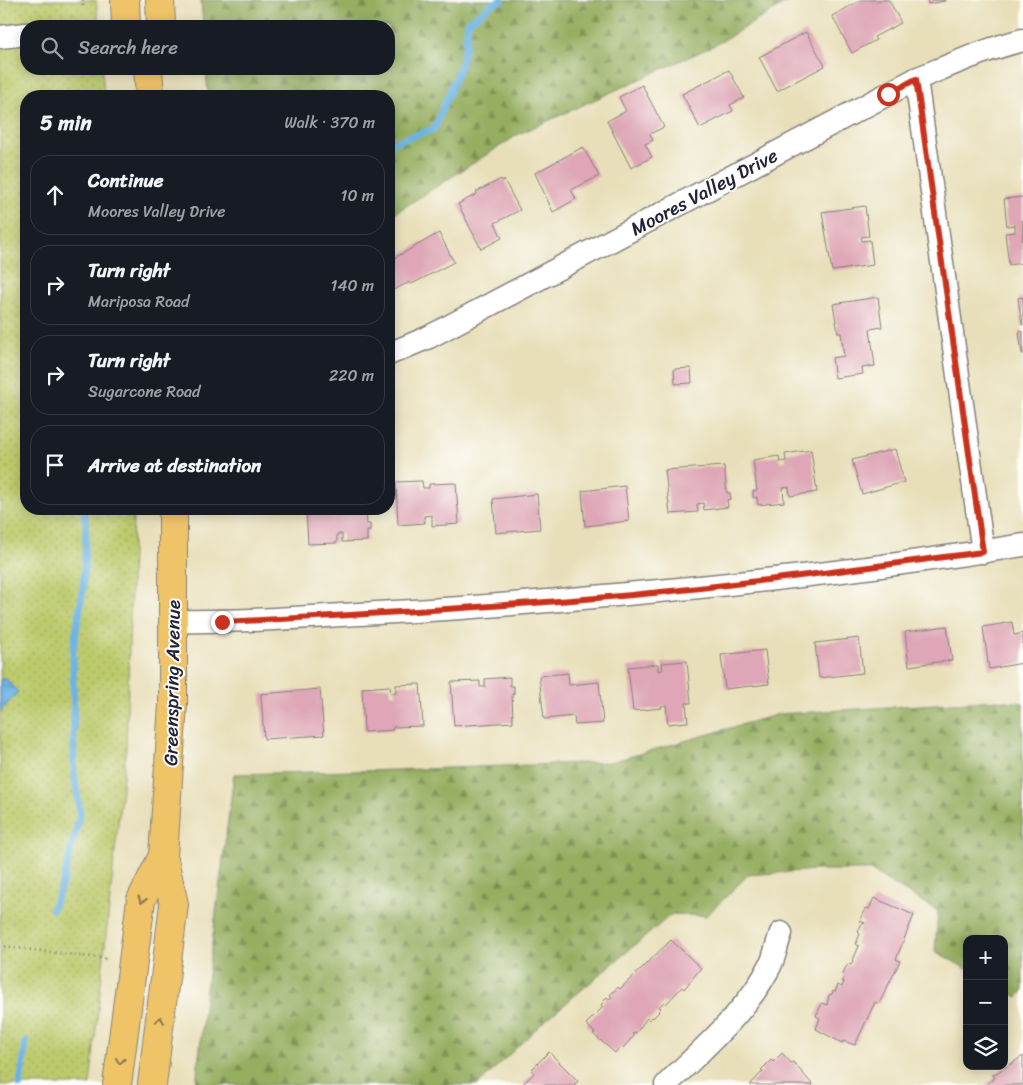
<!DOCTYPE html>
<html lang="en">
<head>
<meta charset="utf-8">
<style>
	body { margin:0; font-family:Sriracha,sans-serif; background:#242831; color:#f1f3f6 }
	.controls { position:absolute; right:15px; bottom:15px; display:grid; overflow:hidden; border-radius:10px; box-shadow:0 2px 12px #0003 }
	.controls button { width:45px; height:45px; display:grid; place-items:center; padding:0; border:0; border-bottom:1px solid #363941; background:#171b24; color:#f1f3f6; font:25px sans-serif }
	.stop { position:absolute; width:15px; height:15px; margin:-11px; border:4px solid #c8321e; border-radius:50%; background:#fff }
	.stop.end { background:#c8321e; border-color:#fff; box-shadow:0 1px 5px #0008 }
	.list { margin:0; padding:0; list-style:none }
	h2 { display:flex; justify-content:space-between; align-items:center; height:65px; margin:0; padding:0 20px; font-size:21px }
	h2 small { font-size:16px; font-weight:400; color:#9ea1a6 }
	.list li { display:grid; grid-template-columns:32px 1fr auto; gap:15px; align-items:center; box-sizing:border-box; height:80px; margin:0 10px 10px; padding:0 10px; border:1px solid #363941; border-radius:20px }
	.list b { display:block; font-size:19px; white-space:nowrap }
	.list p { margin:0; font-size:16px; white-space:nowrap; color:#9ea1a6 }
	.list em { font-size:16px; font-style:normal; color:#9ea1a6 }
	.icon { flex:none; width:28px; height:28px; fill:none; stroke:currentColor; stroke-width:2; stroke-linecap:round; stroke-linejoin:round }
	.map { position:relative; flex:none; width:1023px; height:1085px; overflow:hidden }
	.search { position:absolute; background:#171b24; box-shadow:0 2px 12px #0003; left:20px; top:20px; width:375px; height:55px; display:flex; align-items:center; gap:12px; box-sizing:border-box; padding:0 18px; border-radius:20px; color:#9ea1a6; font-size:19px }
	.panel { position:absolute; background:#171b24; box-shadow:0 2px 12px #0003; left:20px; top:90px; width:375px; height:425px; border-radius:20px }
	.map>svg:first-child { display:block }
	.grass { fill:url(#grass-dots); stroke:#6f7654 }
	.forest { fill:url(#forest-firs); stroke:#5c684e }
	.water { fill:url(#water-ripples); stroke:#476a8f }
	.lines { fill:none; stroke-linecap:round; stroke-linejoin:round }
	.stream { stroke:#6cb3e3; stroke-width:7 }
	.building { fill:#dea6b6 }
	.minor-casing { stroke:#85807a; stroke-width:25 }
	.major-casing { stroke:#85807a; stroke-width:30 }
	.path { stroke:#85807a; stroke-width:3; stroke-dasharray:1 4; stroke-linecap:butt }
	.minor { stroke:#fff; stroke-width:22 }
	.major { stroke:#efc469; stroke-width:28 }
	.oneway { stroke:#887352 }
	.route { stroke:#c8321e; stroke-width:6 }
	.labels { text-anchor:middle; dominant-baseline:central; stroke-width:4; stroke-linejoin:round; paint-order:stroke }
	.street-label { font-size:19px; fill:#22223b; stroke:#fdfcf7 }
</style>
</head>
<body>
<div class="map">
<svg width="1023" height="1085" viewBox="0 0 1023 1085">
	<defs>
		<pattern id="grass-dots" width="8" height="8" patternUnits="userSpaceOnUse" patternTransform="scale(1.25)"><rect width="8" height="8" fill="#bcca6c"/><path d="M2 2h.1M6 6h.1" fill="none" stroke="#a1ad5e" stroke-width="1.8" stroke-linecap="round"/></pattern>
		<pattern id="forest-firs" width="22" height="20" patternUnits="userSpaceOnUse" patternTransform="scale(1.25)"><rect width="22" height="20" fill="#95ae60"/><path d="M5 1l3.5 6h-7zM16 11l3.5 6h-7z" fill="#798d50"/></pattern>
		<pattern id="water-ripples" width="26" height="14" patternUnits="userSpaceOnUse" patternTransform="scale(1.25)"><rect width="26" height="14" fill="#6cb3e3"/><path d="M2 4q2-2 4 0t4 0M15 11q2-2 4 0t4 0" fill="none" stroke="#5891b9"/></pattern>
	</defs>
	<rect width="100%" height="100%" fill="#fdfcf7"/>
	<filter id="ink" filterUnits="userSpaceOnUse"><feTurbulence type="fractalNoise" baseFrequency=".02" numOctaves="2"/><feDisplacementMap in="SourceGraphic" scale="10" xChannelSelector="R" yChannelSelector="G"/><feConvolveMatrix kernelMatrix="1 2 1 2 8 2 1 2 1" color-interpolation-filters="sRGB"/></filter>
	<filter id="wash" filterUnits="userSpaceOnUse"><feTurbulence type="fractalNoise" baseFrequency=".0096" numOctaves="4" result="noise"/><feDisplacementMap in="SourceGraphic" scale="20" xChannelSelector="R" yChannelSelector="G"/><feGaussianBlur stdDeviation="1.12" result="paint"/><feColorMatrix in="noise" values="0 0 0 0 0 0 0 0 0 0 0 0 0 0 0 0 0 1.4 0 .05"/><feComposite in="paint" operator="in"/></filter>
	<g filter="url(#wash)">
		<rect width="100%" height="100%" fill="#e8dfba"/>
		<polygon class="grass" points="0,0 96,0 99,26 26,26 26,69 102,69 104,96 26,96 26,509 133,509 133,516 126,749 90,1085 0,1085"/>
		<g class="forest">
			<polygon points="201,0 791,0 715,45 519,134 395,213 389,215 389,96 208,96 206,69 389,69 389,26 203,26"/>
			<polygon points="998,700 1023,703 1023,991 1018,997 1004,989 1004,939 967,939 967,969 935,951 938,911 870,870 816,870 748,875 706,916 672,914 541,1024 478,1085 196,1085 206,989 234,774 394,770 611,762 779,714"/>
		</g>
		<polygon class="water" points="5,678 18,692 0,712 0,680"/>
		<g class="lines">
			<g class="stream">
				<polyline points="389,144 434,129 459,69 465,48 468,22 492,4 502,0"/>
				<polyline points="52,909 63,882 80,813 74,774 73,650 83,590 86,530 84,509"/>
				<polyline points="20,1085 26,1041"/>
			</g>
		</g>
		<g id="blocks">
			<g class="building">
				<polygon points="861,0 889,0 901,23 874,37 876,40 852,53 832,16"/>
				<polygon points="927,0 945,0 945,1 928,4"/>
				<polygon points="806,32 825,66 777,91 759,57"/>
				<polygon points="729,70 744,98 730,105 733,111 700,128 682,94"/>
				<polygon points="642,85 664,127 650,134 653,140 645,144 652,157 631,168 607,121 626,111 619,97"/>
				<polygon points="583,147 599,176 571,190 576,199 553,212 535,173"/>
				<polygon points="501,179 502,181 504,180 520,210 495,223 502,238 481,249 458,204 477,194 476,192"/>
				<polygon points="1023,197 1022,263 1009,265 1005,233 1015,232 1015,225 1007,226 1004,199"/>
				<polygon points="865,206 869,236 861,237 862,241 870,240 873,265 832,271 822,212"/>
				<polygon points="439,233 454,262 412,284 410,282 391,291 389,286 389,261"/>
				<polygon points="878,297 882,327 870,329 875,366 862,368 863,374 835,378 832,358 844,356 841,333 838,333 833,304"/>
				<polygon points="1023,297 1023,325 1022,325 1018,298"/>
				<polygon points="1023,331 1023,354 1022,354 1019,332"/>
				<polygon points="691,368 692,383 675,384 674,369"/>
				<polygon points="895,449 904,482 862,494 852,460"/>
				<polygon points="811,450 817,492 790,496 789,487 783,488 784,502 758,505 757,497 753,498 753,491 757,491 753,460 779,456 780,462 786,461 785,454"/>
				<polygon points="724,466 727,493 730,493 731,499 727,500 728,507 704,510 703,503 697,504 698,512 670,514 665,470"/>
				<polygon points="422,481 423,488 429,488 429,484 456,483 459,524 432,526 432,515 424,516 425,523 398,525 396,482"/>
				<polygon points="625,486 629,521 585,526 582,491"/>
				<polygon points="537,494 540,529 496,533 493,499"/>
				<polygon points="306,509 366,509 367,524 370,524 370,531 367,531 367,541 342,542 342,534 337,534 337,543 308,544"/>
				<polygon points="1012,622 1014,635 1023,633 1023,663 989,669 983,627"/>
				<polygon points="947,626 952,660 909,666 905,632"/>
				<polygon points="859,638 863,673 819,678 815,643"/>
				<polygon points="765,650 769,684 725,689 721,655"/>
				<polygon points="687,661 691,703 686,703 688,722 668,724 666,705 661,706 662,708 633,711 628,667 658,664 658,671 663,670 662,663"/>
				<polygon points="568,673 569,685 599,682 603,723 575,725 574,716 544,719 539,676"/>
				<polygon points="510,677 510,686 514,686 514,694 512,694 513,722 454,726 451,682 480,681 480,687 485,687 485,679"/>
				<polygon points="420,684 423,726 393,727 393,730 364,732 362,688 390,686 391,694 396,693 396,685"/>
				<polygon points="320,689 324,735 264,739 261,694"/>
				<polygon points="874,898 914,915 896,959 900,961 879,1004 875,1002 855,1045 843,1041 842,1043 816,1029 820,1018 816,1016 822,1003 827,1005 829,995 832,994 833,991 835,992 838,985 842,987 844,981 842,981 844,977 843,974 845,968 849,964 851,965 859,946 856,944 860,934 858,932 861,925 865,923 860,921 866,908 869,909"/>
				<polygon points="671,940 701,968 684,989 682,987 666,1004 664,1002 659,1007 661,1008 658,1011 659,1012 653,1018 652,1017 649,1020 647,1018 636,1033 632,1034 634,1036 622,1049 620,1047 615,1053 593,1034 595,1033 586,1024 603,1007 601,1005 607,997 609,999 612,997 610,995 618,987 620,989"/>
				<polygon points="549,1052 578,1081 574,1085 522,1085 534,1073 531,1070"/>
				<polygon points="782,1053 791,1063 793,1062 813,1085 750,1085 763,1071 761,1070 771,1060 773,1062"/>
				<polygon points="1023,1056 1023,1085 985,1085 995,1078 993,1075"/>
			</g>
		</g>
	</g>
	<g filter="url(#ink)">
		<use href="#blocks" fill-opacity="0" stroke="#85807a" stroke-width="1"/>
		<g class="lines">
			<defs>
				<g id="minor">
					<polyline points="0,37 26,34"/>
					<polyline points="916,79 983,552"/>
					<path d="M 389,354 L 429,337 L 916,79 C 951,65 986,49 1023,40"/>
					<path d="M 174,621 C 230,622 285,619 341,615 C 398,612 455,609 512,604 C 683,590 854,573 1023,545"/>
					<path d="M 666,1085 C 703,1048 746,1013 770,966 C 775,956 777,943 781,933"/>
				</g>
				<g id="major">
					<polyline points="125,0 126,26"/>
					<polyline points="160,0 161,26"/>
					<polyline points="148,69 150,96"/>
					<polyline points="117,1085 141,900 163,856"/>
					<polyline points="152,1085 174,904 163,856 173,704 173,509"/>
				</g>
			</defs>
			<use href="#minor" class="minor-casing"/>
			<use href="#major" class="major-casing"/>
			<g class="path">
				<polyline points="83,0 83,9"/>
				<polyline points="0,946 108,959"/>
			</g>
			<use href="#minor" class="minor"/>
			<use href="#major" class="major"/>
		</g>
		<defs><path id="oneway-chevron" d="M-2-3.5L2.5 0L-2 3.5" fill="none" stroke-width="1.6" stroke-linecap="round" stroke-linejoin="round" transform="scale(1.25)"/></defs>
		<g class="oneway">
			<use href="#oneway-chevron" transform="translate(142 900) rotate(107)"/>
			<use href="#oneway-chevron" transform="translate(160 1020) rotate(-83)"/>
			<use href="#oneway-chevron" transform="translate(120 1061) rotate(97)"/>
		</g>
	</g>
	<g class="lines" filter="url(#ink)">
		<path class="route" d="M 222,622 C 359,615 496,607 632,595 C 750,584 866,567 983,552 L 916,79 L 888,94"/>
	</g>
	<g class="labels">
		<g class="street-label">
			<text transform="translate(704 192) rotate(-28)">Moores Valley Drive</text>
			<text transform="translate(172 683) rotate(-89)">Greenspring Avenue</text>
		</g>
	</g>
</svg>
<div class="controls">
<button>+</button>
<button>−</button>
<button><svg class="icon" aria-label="layers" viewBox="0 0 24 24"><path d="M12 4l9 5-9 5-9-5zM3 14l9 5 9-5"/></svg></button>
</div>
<div class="stop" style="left:888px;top:94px"></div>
<div class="stop end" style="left:222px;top:622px"></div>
<div class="search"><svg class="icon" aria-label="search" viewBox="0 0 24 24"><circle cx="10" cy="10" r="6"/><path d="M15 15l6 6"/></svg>Search here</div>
<section class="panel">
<h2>5 min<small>Walk · 370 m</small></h2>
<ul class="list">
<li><svg class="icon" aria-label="ahead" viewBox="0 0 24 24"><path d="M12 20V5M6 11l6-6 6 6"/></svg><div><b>Continue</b><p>Moores Valley Drive</p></div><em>10 m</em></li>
<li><svg class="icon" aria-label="right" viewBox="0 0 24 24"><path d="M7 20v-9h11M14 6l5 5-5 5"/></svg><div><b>Turn right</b><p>Mariposa Road</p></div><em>140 m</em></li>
<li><svg class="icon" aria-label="right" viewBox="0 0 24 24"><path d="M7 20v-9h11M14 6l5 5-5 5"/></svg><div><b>Turn right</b><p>Sugarcone Road</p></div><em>220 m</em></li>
<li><svg class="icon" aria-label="arrive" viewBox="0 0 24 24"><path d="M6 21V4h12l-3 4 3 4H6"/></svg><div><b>Arrive at destination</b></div></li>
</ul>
</section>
</div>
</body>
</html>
